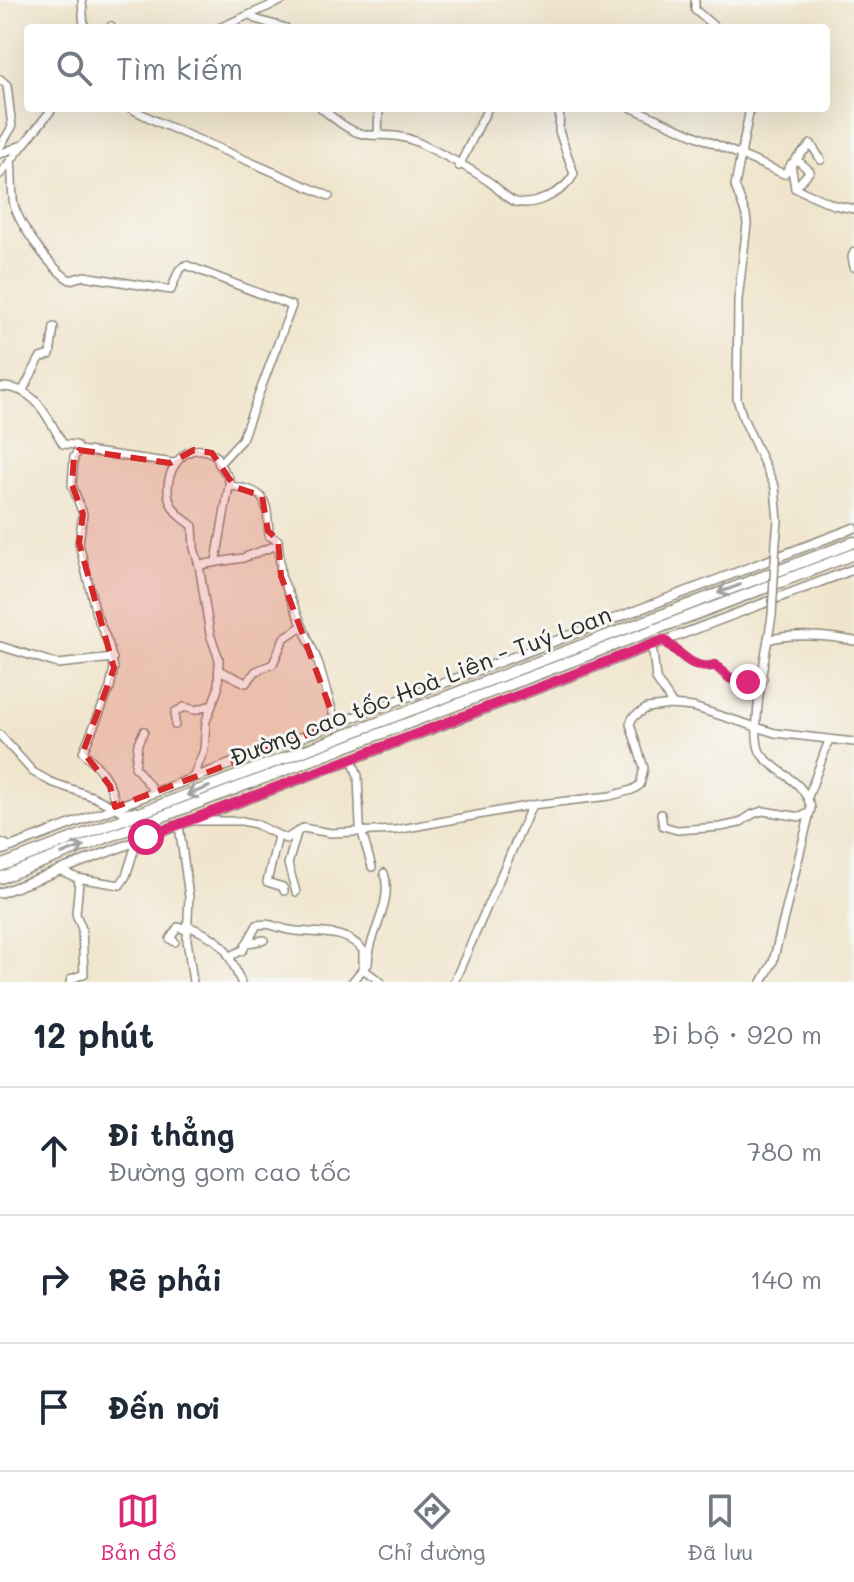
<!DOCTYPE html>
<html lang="vi">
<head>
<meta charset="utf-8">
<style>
	body { margin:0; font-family:Mali,sans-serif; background:#f2f2f3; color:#1f2937 }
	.stop { position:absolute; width:24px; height:24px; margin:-18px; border:6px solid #db2777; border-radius:50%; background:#fff }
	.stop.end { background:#db2777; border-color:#fff; box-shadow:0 2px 8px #0008 }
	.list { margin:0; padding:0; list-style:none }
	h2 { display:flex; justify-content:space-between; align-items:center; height:104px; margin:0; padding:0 32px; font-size:34px }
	h2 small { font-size:26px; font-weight:400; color:#747a83 }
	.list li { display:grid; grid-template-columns:52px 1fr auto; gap:24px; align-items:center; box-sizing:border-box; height:128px; padding:0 32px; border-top:2px solid #e0e1e3 }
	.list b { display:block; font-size:30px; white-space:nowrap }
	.list p { margin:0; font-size:26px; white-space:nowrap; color:#747a83 }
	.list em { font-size:26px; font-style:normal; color:#747a83 }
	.icon { flex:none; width:44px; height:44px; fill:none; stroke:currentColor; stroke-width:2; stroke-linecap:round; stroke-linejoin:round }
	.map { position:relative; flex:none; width:854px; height:982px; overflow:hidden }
	.search { position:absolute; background:#fff; box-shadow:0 8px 32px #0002; left:24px; right:24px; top:24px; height:88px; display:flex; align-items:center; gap:20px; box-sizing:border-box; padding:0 28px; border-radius:8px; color:#747a83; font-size:30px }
	.sheet { height:488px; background:#fff }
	nav { display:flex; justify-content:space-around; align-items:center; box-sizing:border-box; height:112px; border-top:2px solid #e0e1e3; background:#fff; font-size:22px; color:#747a83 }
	nav a { display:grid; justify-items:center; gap:4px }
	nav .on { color:#db2777 }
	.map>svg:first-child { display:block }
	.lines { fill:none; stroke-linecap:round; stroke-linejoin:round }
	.minor-casing { stroke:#8e887c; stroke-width:10 }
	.major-casing { stroke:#8e887c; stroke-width:11 }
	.highway-casing { stroke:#8e887c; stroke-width:13 }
	.minor { stroke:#fff; stroke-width:7 }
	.major { stroke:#fff; stroke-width:8 }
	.highway { stroke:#fff; stroke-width:10 }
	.minor-bridge-casing { stroke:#8e887c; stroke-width:10; stroke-linecap:butt }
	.minor-bridge { stroke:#fff; stroke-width:7 }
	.oneway { stroke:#a0a0a0 }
	.route { stroke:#db2777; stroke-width:10 }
	.marked { fill:#d62828; fill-opacity:0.2; stroke:#d62828; stroke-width:6; stroke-dasharray:16 10; stroke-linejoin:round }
	.labels { text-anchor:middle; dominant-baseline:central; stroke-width:6; stroke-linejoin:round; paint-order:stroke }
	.street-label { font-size:24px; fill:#2b2b2b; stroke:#f6f6f2 }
</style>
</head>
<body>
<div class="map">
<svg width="854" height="982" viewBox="0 0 854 982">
	<rect width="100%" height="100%" fill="#f6f6f2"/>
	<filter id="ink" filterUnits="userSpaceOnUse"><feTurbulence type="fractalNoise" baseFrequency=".0125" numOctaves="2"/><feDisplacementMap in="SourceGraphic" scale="16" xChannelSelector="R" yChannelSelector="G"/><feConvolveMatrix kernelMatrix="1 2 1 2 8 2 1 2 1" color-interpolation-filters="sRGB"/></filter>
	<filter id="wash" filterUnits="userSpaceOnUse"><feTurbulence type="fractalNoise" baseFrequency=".006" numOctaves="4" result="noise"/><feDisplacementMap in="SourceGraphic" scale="32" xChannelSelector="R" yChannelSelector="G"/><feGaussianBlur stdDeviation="1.8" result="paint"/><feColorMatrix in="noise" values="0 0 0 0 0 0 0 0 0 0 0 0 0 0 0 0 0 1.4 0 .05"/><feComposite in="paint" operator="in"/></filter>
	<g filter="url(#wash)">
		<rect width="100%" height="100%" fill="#f0e5cc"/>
	</g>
	<g filter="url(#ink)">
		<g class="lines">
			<defs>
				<g id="minor">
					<polyline points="82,0 84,28"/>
					<polyline points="695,0 695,10 716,28"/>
					<polyline points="251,14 255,19 286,28"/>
					<polyline points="110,28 111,26"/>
					<polyline points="219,28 283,0"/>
					<polyline points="0,79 7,85 12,127 0,147"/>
					<polyline points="130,108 160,123 329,196"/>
					<path d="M 321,108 C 335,119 351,134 369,135 C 386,136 400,134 417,142 C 438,152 474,170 492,184 C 500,190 506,199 516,202 C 535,207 566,191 574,174 L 559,131 L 560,108"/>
					<polyline points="632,108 784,174 796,159 810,171 795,188 834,205 854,209"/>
					<polyline points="750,108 735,186 746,215 747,224 738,300 737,399 743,418 775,487 778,521 776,542"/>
					<polyline points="378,134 379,108"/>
					<polyline points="0,154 22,145"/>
					<polyline points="796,159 811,144 821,160"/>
					<path d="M 11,160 C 13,175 11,190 14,205 C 20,226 51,269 70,280 L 84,276 L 171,290 L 179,270 L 186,265 L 292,306 L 242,439 L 219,464 L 229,478 L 229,486 L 216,561"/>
					<polyline points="791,164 795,188"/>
					<polyline points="459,166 488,108"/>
					<polyline points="0,174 53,108"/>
					<polyline points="854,252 852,257 854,267"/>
					<path d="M 0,387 C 36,386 47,417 63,444 L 76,445 L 79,450 L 174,463"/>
					<polyline points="23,390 40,358 50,355 54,327"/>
					<path d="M 79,450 L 74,457 L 72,485 L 83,514 L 79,543 L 96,614 L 109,645 L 114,668 L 110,688 L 83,752 C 99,766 114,784 115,807"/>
					<path d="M 229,486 C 268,490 267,501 269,536 L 278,540 L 281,576 L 318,662 L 336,724"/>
					<polyline points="199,565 243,558 277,545"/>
					<path d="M 664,640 C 680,653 694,672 715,665 C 738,689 737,680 763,678"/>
					<path d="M 768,640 C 791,633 831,636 854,641"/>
					<polyline points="0,646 58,664 113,658"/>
					<polyline points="648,646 653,652 656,679 673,705"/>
					<polyline points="219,670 246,683 256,671 273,664 284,638 302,626"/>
					<polyline points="175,725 175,712 184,707 195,710 212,705"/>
					<polyline points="144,731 138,743 135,767 155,792"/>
					<polyline points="0,735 33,772 51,782 94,797 123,812 136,811"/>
					<polyline points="352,759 358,776 360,826 372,867"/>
					<path d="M 193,778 L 204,750 L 206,721 L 218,689 L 219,659 L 210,634 L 199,565 L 194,548 L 193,526 C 187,521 178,516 174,509 C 155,482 184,432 216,456 L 219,464"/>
					<polyline points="808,797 829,740"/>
					<polyline points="661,814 663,826 677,830 721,827 739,823 753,814 763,811 801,817 808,813"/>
					<polyline points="190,821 242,821 256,824 286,839 303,828 331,833 396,830 532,805 610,796 632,790 640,785 644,768 630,724 633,717 647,708 671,705 693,707 775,733 854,742"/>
					<polyline points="179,825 189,897 187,940 193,982"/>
					<polyline points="278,836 267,882 283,887 284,891"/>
					<polyline points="0,842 12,847"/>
					<polyline points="59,870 77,878 79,882 76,914 82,929 84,974 71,979 70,982"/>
					<polyline points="77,878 120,885 126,876 137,841"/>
					<polyline points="296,892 288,864 297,833"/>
					<path d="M 186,925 C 225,942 224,944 241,982"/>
					<polyline points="175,942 170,939 178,927 186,930"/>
					<polyline points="248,943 264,940"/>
					<path d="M 230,956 L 243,950 L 257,925 C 272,922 276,928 289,930 C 316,935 343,927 363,950 L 363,969 L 352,982"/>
					<path d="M 381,982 L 363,969 L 368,964 C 368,934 394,905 384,873"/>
					<polyline points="454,982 532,805"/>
					<path d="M 762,982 L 773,962 L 811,808 C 804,780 779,775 762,755 C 747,738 768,642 772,616"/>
				</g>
				<g id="major">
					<polyline points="0,851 854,528"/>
					<polyline points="0,893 854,569"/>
				</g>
				<g id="highway">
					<polyline points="0,866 854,542"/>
					<polyline points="0,878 854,554"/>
				</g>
			</defs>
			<use href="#minor" class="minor-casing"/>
			<use href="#major" class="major-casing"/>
			<use href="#highway" class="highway-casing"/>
			<use href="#minor" class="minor"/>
			<use href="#major" class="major"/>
			<use href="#highway" class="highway"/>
			<defs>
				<polyline id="minor-bridge" points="772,616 776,542"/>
			</defs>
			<use href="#minor-bridge" class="minor-bridge-casing"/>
			<use href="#minor-bridge" class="minor-bridge"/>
		</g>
		<defs><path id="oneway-shaft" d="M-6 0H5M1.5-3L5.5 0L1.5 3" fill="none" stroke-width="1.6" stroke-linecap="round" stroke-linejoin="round" transform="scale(2)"/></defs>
		<g class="oneway">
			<use href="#oneway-shaft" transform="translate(729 589) rotate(159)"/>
			<use href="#oneway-shaft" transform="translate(198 791) rotate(159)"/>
			<use href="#oneway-shaft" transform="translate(73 850) rotate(-21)"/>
		</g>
	</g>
	<g class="lines" filter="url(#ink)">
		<path class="route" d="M 146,837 L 664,640 C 680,653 694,672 715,665 L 730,678 L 748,682"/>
	</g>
	<path class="marked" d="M 79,450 L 170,463 L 194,450 L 212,453 L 235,487 L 262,496 L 268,531 L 278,540 L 281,576 L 336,724 L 115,807 L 110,786 L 83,752 L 114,668 L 79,543 L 83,514 L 72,485 L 74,457 Z"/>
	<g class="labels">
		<g class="street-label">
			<text transform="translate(420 685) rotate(-21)">Đường cao tốc Hoà Liên - Tuý Loan</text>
		</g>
	</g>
</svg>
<div class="stop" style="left:146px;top:837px"></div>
<div class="stop end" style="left:748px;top:682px"></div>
<div class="search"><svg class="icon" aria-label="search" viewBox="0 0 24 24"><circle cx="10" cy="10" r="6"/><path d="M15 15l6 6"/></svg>Tìm kiếm</div>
</div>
<section class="sheet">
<h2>12 phút<small>Đi bộ · 920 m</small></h2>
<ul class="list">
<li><svg class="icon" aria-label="ahead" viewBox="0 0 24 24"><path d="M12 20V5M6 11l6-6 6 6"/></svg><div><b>Đi thẳng</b><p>Đường gom cao tốc</p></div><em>780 m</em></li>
<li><svg class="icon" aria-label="right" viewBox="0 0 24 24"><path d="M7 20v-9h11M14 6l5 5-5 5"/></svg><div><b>Rẽ phải</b></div><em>140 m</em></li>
<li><svg class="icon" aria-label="arrive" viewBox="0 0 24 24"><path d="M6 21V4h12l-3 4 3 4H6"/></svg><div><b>Đến nơi</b></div></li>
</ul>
</section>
<nav>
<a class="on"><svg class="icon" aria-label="map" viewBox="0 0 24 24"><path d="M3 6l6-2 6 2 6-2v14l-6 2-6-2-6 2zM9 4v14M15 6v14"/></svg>Bản đồ</a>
<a><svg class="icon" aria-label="directions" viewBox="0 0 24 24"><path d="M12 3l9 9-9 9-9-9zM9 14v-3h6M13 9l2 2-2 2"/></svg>Chỉ đường</a>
<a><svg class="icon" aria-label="saved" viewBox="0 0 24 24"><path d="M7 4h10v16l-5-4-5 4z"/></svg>Đã lưu</a>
</nav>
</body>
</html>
